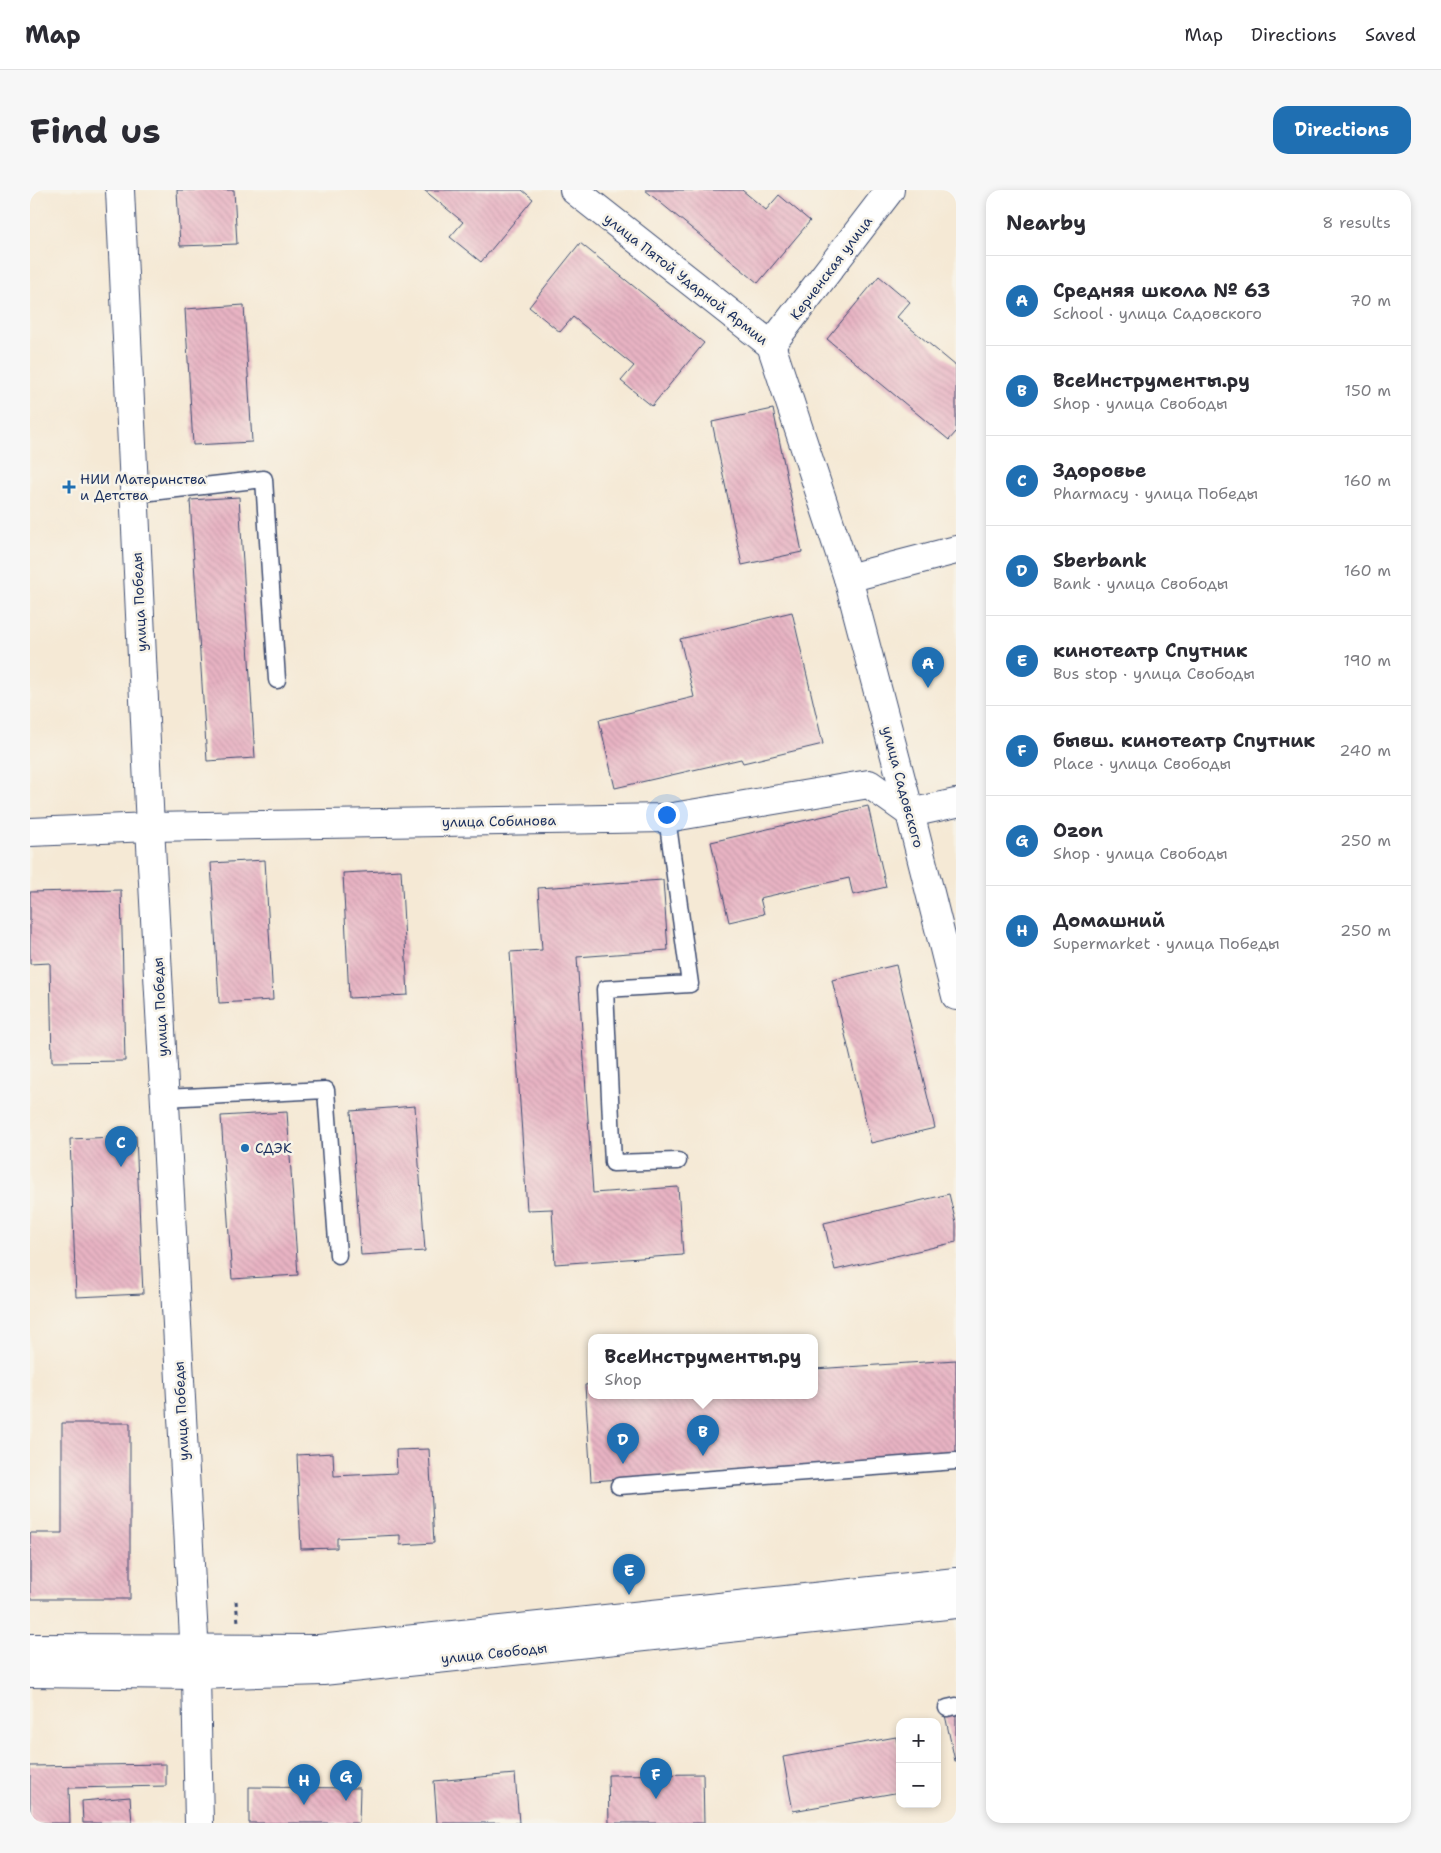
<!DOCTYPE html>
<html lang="en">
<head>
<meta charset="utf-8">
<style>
	body { margin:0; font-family:"Shantell Sans",sans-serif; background:#f7f7f7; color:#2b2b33 }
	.controls { position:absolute; right:15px; bottom:15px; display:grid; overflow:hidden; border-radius:10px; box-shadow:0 2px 8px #0003 }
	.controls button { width:45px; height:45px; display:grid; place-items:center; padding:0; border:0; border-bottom:1px solid #e1e1e2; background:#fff; color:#2b2b33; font:25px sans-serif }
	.you { position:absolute; left:636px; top:624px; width:18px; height:18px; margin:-12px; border:4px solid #fff; border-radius:50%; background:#1a73e8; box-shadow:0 0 0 8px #1a73e833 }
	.badge { display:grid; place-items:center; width:32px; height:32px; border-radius:50%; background:#1f6fb2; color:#fff; font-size:16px; font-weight:700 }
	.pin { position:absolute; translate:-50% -41px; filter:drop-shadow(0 1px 2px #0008) }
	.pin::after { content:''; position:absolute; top:26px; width:18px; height:15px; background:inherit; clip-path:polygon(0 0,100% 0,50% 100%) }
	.popup { position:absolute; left:558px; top:1144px; width:230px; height:65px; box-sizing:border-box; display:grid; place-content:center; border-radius:10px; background:#fff; filter:drop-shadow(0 1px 4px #0005); font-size:16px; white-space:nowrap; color:#7c7c81 }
	.popup b { font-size:19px; color:#2b2b33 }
	.popup::after { content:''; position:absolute; left:50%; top:100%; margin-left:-10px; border:10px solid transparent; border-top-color:#fff }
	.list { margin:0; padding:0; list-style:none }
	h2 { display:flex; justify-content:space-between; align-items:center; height:65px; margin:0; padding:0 20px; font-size:21px }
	h2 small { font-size:16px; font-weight:400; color:#7c7c81 }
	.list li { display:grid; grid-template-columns:32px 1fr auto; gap:15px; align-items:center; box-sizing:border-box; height:90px; padding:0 20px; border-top:1px solid #e1e1e2 }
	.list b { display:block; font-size:19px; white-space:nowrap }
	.list p { margin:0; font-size:16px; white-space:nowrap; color:#7c7c81 }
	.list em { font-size:16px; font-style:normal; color:#7c7c81 }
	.map { position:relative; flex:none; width:926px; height:1633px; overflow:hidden; border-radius:15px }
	header { display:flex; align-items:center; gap:30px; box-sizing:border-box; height:70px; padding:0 25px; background:#fff; border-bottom:1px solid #e1e1e2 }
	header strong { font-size:24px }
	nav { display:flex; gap:28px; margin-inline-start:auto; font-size:18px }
	.intro { display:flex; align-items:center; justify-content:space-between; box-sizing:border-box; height:120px; padding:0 30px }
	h1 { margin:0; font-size:35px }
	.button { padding:12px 22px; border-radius:15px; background:#1f6fb2; color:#fff; font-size:18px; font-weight:700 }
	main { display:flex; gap:30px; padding:0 30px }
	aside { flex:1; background:#fff; border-radius:15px; box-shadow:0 2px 8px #0003 }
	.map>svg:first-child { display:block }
	.building { fill:url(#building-back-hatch) }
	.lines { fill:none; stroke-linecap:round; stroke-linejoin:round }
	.lane-casing { stroke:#3c4b70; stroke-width:19 }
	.street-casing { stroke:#3c4b70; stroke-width:30 }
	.secondary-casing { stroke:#3c4b70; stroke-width:30 }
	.path { stroke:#3c4b70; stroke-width:3; stroke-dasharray:4 4; stroke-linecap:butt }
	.lane { stroke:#fff; stroke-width:16 }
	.street { stroke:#fff; stroke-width:28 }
	.secondary { stroke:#fff; stroke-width:28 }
	.poi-dot { fill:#1f6fb2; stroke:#f7f3e8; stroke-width:2 }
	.labels { text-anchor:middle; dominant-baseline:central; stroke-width:5; stroke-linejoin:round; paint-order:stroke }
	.street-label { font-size:14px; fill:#1b2f5e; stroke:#f7f3e8 }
	.poi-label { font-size:14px; fill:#1b2f5e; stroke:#f7f3e8; text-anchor:start }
</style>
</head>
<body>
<header>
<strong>Map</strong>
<nav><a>Map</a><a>Directions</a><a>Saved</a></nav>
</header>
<div class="intro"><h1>Find us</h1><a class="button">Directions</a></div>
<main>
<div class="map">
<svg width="926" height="1633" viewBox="0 0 926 1633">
	<defs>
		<pattern id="building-back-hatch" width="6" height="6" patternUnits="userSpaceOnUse" patternTransform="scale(1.25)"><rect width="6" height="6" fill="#e8b3c3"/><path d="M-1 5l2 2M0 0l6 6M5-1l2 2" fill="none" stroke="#c69aaa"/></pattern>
	</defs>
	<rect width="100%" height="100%" fill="#f7f3e8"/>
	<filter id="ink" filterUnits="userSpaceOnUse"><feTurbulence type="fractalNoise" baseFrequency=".02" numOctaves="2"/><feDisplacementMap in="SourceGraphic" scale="10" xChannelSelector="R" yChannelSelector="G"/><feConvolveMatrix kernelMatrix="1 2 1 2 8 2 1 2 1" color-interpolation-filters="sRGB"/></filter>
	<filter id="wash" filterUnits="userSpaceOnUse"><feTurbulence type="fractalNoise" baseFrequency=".0096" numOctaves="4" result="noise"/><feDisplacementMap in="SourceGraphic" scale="20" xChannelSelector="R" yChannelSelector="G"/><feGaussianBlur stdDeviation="1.12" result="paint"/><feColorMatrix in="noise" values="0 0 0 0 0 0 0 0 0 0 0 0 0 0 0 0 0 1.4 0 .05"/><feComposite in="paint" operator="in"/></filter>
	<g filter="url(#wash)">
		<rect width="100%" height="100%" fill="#f5e9d5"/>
		<g id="blocks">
			<g class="building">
				<polygon points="147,0 204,0 207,54 150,56"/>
				<polygon points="394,0 492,0 503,9 451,72 420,47 433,32"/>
				<polygon points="615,0 712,0 736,20 749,5 780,31 728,93"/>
				<polygon points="550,53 674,153 622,216 591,191 604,176 543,127 530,142 499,117"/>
				<polygon points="849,86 880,112 867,127 926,176 926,242 919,250 797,149"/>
				<polygon points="214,115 222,252 163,255 155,119"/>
				<polygon points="743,219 772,362 712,375 682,232"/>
				<polygon points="209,307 225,568 177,571 160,310"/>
				<polygon points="762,422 793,554 713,573 711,569 585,598 569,530 664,507 650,449"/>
				<polygon points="838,616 856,697 823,705 819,688 730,708 734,724 699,732 681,652"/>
				<polygon points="235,670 243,810 189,813 181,673"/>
				<polygon points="371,680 378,805 319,808 313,683"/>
				<polygon points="633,690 638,760 547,767 563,1003 648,997 653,1065 525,1074 522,1019 497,1020 480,762 512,760 508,698"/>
				<polygon points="91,700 95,871 22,872 20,773 0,774 0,702"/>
				<polygon points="866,775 905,938 841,953 802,790"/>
				<polygon points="385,916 395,1061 331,1065 321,921"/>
				<polygon points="257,922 268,1085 202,1089 191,926"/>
				<polygon points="106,946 113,1104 46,1107 40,949"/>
				<polygon points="919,1004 926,1033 926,1052 805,1080 794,1033"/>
				<polygon points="926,1170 926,1267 561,1291 555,1195 562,1194 562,1205 784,1205 784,1179"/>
				<polygon points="32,1233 100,1233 100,1409 0,1409 0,1343 32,1343"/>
				<polygon points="399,1259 404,1353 370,1355 370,1345 307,1348 307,1358 271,1359 267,1265 303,1263 304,1286 367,1283 366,1260"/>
				<polygon points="926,1522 926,1571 925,1571 915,1525"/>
				<polygon points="866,1547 870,1568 870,1602 763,1621 753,1567"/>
				<polygon points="136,1574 136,1596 39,1598 40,1633 0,1633 0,1576"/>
				<polygon points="485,1584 489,1633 407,1633 404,1591"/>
				<polygon points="673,1584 674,1633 579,1633 578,1585"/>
				<polygon points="219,1597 330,1598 329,1633 219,1633"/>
				<polygon points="100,1607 102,1633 53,1633 52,1611"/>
			</g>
		</g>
	</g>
	<g filter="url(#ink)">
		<use href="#blocks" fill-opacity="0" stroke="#3c4b70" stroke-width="1"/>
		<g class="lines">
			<defs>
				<g id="lane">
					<polyline points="104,304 234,289 247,490"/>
					<polyline points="637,628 660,794 575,799 583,973 648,971"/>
					<polyline points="134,908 296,900 308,1065"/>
					<polyline points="589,1296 926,1271"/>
					<polyline points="917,1518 926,1516"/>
				</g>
				<g id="street">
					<polyline points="544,0 741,155 818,388 880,623 926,806"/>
					<polyline points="741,155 860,0"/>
					<polyline points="818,388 926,360"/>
					<polyline points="0,642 120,637 637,628 839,594 880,623 926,613"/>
					<polyline points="166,1485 169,1633"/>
				</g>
				<g id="secondary">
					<polyline points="90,0 120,637 166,1485"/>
					<polyline points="0,1458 289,1459 926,1392"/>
					<polyline points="0,1483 166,1485 293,1481 926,1414"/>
				</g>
			</defs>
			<use href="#lane" class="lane-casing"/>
			<use href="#street" class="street-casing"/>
			<use href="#secondary" class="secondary-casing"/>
			<polyline class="path" points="206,1411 208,1432"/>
			<use href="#lane" class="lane"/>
			<use href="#street" class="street"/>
			<use href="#secondary" class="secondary"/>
		</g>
	</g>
	<g class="poi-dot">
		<path d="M36.5 289.5h5v5h5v5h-5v5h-5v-5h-5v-5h5z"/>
		<circle cx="215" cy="958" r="5"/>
	</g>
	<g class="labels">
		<g class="street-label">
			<text transform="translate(801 78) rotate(-53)">Керченская улица</text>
			<text transform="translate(656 89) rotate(38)">улица Пятой Ударной Армии</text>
			<text transform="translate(109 412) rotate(-93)">улица Победы</text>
			<text transform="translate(873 597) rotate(75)">улица Садовского</text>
			<text transform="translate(469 631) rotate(-1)">улица Собинова</text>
			<text transform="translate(130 817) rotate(-93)">улица Победы</text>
			<text transform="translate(151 1221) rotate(-93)">улица Победы</text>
			<text transform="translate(464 1463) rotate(-6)">улица Свободы</text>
		</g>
		<g class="poi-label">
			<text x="50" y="289">НИИ Материнства<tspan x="50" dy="16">и Детства</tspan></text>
			<text x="225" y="958">СДЭК</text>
		</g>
	</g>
</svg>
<div class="controls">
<button>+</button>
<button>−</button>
</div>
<div class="you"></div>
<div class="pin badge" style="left:898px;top:498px">A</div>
<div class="pin badge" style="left:673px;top:1266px">B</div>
<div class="popup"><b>ВсеИнструменты.ру</b>Shop</div>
<div class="pin badge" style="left:91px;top:977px">C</div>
<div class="pin badge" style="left:593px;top:1274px">D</div>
<div class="pin badge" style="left:599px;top:1405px">E</div>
<div class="pin badge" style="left:626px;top:1609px">F</div>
<div class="pin badge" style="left:316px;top:1611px">G</div>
<div class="pin badge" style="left:274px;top:1615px">H</div>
</div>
<aside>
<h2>Nearby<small>8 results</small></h2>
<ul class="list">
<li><span class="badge">A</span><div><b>Средняя школа № 63</b><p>School · улица Садовского</p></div><em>70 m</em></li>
<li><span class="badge">B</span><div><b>ВсеИнструменты.ру</b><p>Shop · улица Свободы</p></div><em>150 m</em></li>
<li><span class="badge">C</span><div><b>Здоровье</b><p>Pharmacy · улица Победы</p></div><em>160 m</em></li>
<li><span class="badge">D</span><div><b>Sberbank</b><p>Bank · улица Свободы</p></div><em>160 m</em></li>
<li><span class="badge">E</span><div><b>кинотеатр Спутник</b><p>Bus stop · улица Свободы</p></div><em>190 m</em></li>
<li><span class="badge">F</span><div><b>бывш. кинотеатр Спутник</b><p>Place · улица Свободы</p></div><em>240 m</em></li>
<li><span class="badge">G</span><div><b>Ozon</b><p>Shop · улица Свободы</p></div><em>250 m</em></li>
<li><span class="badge">H</span><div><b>Домашний</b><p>Supermarket · улица Победы</p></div><em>250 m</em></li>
</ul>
</aside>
</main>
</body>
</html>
